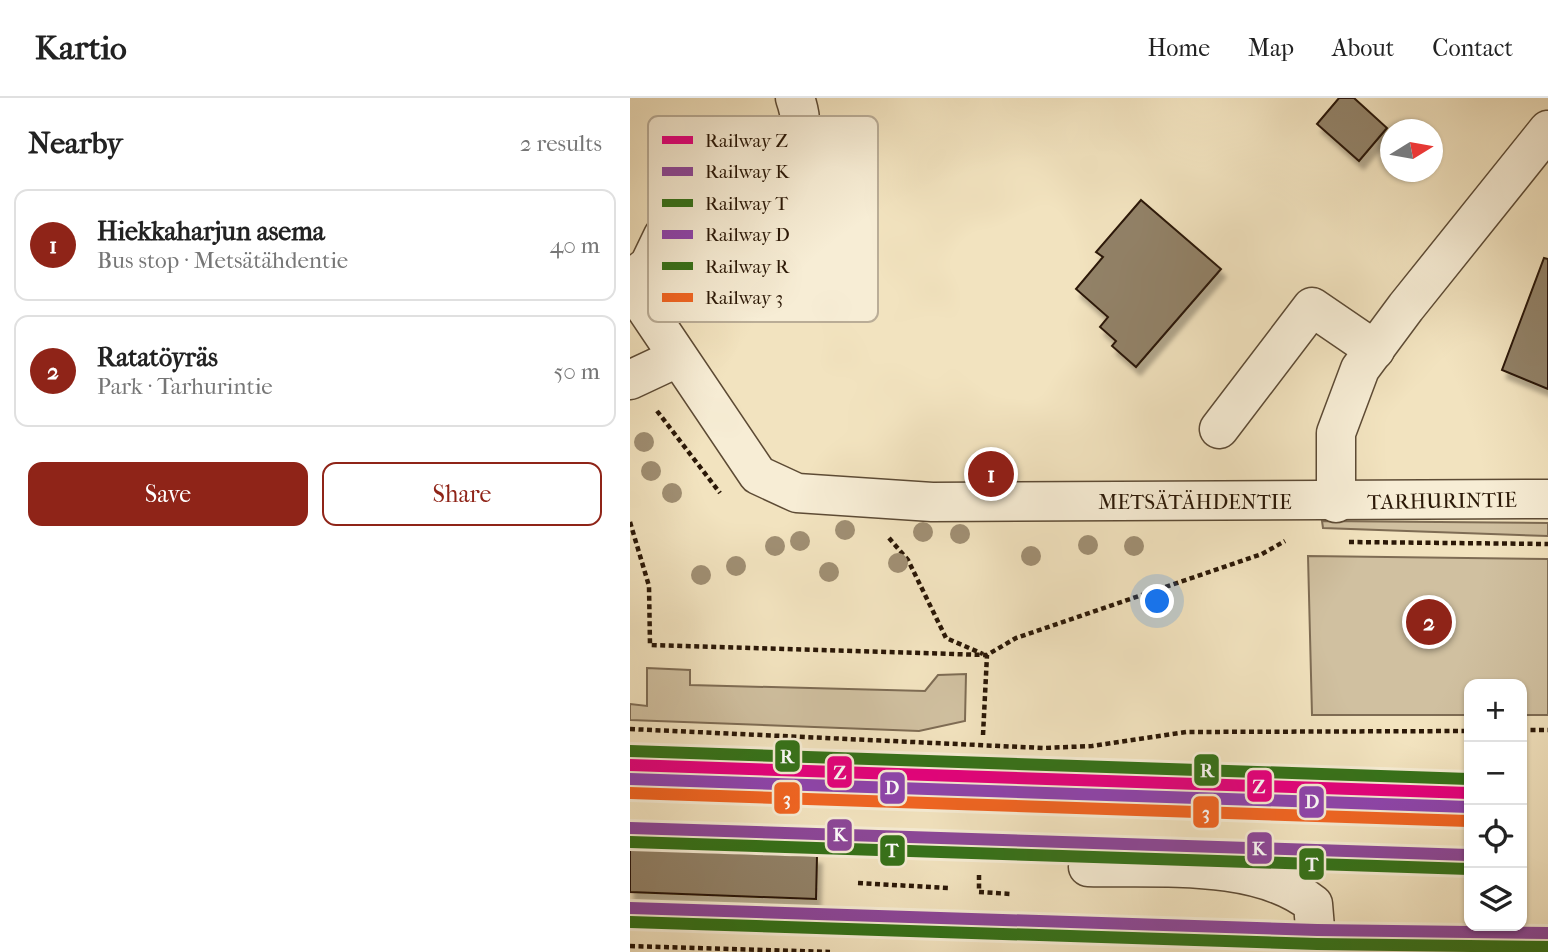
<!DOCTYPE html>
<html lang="en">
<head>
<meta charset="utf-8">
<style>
	body { margin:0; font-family:"IM FELL French Canon",serif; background:#f2f2f2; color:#222 }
	.controls { position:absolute; right:21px; bottom:21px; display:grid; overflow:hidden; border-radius:14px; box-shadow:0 2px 5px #0004 }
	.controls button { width:63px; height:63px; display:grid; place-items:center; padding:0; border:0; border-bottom:2px solid #e0e0e0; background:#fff; color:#222; font:35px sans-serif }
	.compass { position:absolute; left:750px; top:21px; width:63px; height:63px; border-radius:50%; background:#fff; box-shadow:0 2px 5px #0004; rotate:79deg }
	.you { position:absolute; left:528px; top:504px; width:24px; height:24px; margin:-18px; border:5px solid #fff; border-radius:50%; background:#1a73e8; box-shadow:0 0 0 10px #1a73e833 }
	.badge { display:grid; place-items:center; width:46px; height:46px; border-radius:50%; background:#8f2418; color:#fff; font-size:23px; font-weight:700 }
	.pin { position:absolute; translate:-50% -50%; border:4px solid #fff; box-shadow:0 2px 7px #0006 }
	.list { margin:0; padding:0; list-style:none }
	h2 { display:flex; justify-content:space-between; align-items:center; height:91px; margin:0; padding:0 28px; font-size:30px }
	h2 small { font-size:23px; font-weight:400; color:#767676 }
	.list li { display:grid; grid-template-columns:46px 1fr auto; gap:21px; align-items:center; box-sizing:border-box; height:112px; margin:0 14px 14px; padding:0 14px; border:2px solid #e0e0e0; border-radius:14px }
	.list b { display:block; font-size:26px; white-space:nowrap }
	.list p { margin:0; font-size:23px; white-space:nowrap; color:#767676 }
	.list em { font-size:23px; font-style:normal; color:#767676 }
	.actions { display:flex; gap:14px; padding:21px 28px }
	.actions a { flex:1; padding:16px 0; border:2px solid #8f2418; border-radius:14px; text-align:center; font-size:24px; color:#8f2418 }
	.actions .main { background:#8f2418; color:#fff }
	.icon { flex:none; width:38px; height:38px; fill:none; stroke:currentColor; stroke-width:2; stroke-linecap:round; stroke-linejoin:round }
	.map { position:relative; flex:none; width:918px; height:854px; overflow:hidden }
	header { display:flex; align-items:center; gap:42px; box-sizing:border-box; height:98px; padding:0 35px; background:#fff; border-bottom:2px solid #e0e0e0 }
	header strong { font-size:33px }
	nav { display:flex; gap:38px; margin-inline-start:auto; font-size:24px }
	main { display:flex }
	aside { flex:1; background:#fff }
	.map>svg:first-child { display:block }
	.green { fill:#d0c0a0; stroke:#7e6c54; stroke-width:2 }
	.building { fill:#928267; stroke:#2b1807; stroke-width:2; filter:url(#shadow) }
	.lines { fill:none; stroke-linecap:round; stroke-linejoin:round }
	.minor-casing { stroke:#5d4b35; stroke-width:41 }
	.path { stroke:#2b1807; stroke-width:4.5; stroke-dasharray:5 3.5; stroke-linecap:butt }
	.minor { stroke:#f7edd5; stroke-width:38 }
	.rail-1-casing { stroke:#f7edd5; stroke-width:18 }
	.rail-2-casing { stroke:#f7edd5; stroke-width:18 }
	.rail-3-casing { stroke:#f7edd5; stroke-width:18 }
	.rail-4-casing { stroke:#f7edd5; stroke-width:18 }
	.rail-5-casing { stroke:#f7edd5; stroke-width:18 }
	.rail-6-casing { stroke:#f7edd5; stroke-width:18 }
	.rail-1 { stroke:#e5007d; stroke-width:12 }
	.rail-2 { stroke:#8c4799; stroke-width:12 }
	.rail-3 { stroke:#357219; stroke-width:12 }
	.rail-4 { stroke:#8e44ad; stroke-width:12 }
	.rail-5 { stroke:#357219; stroke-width:12 }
	.rail-6 { stroke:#f26522; stroke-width:12 }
	.tree { fill:#a08f73 }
	.labels { text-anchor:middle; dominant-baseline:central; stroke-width:5; stroke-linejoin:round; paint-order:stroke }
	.street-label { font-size:21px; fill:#2b1807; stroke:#f7edd5 }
	.key { fill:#f7edd5; stroke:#baad97; stroke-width:2 }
	.key-label { font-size:19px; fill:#2b1807 }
	.line-badge { stroke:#f7edd5; stroke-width:2.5 }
	.badge-label { font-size:19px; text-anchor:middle; font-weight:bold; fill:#fff }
</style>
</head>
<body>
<header>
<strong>Kartio</strong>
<nav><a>Home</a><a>Map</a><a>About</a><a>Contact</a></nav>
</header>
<main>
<aside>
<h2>Nearby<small>2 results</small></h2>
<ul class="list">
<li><span class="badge">1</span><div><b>Hiekkaharjun asema</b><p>Bus stop · Metsätähdentie</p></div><em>40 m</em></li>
<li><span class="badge">2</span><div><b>Ratatöyräs</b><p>Park · Tarhurintie</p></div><em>50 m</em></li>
</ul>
<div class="actions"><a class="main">Save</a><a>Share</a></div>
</aside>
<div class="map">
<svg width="918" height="854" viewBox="0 0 918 854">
	<defs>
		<filter id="shadow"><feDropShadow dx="4.5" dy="8" stdDeviation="2" flood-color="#0004"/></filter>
	</defs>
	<rect width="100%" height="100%" fill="#f2e3bf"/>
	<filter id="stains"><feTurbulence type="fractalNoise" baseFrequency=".00286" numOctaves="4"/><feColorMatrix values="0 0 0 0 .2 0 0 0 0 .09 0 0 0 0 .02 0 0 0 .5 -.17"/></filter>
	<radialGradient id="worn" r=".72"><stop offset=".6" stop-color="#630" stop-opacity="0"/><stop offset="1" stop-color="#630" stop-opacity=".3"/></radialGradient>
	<g class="green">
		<polygon points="692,423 918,425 918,438 693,430"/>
		<polygon points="678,458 918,461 918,617 892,617 892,586 839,586 839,617 682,617"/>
		<polygon points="17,570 60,572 60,587 295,593 308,577 336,576 335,623 289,633 0,622 0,606 17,608"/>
	</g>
	<g class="building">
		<polygon points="709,0 724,0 757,30 729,63 687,26"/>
		<polygon points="511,102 591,171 506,269 482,248 486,243 470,229 478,219 446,191 473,159 466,154"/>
		<polygon points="914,160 918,161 918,291 872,272"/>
		<polygon points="0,751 187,758 186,801 0,794"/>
	</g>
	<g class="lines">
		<defs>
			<g id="minor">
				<path d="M 0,182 L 19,167 L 33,138 L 55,115 L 162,50 C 174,36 171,17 165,0"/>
				<polyline points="0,187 128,377 167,395 302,404 918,401"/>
				<polyline points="0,282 47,260"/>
				<polyline points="589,331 682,209 745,252"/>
				<polyline points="706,405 706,335 730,271 776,209 918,32"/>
				<path d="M 458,769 C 528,771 627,761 683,806 L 687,854"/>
			</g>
		</defs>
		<use href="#minor" class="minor-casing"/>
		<g class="path">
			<polyline points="27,313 90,395"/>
			<polyline points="0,424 19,488 20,547 357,557 386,540 632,456 655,443"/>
			<polyline points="259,440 278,462 316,540 353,556"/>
			<polyline points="719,444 918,446"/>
			<polyline points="0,631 413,650 462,648 556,634 839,633"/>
			<polyline points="892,632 918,632"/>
			<polyline points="353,637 357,557"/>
			<polyline points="349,777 349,794 381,796"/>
			<polyline points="228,785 318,790"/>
			<polyline points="0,848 200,854"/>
		</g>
		<use href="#minor" class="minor"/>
		<defs>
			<polyline id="rail-1" points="0,667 839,695"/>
			<g id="rail-2">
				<polyline points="0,730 839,757"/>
				<polyline points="0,810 687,832 918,835"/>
			</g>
			<g id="rail-3">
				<polyline points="0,744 839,771"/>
				<polyline points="0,824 687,846 918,849"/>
			</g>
			<polyline id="rail-4" points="0,681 839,709"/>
			<polyline id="rail-5" points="0,653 839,681"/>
			<polyline id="rail-6" points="0,695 838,723"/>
		</defs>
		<use href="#rail-1" class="rail-1-casing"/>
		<use href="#rail-2" class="rail-2-casing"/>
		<use href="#rail-3" class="rail-3-casing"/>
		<use href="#rail-4" class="rail-4-casing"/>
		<use href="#rail-5" class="rail-5-casing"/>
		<use href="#rail-6" class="rail-6-casing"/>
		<use href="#rail-1" class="rail-1"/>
		<use href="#rail-2" class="rail-2"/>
		<use href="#rail-3" class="rail-3"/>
		<use href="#rail-4" class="rail-4"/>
		<use href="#rail-5" class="rail-5"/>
		<use href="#rail-6" class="rail-6"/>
	</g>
	<g class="tree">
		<circle cx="14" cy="344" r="10"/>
		<circle cx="21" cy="373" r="10"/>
		<circle cx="42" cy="395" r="10"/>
		<circle cx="215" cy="432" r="10"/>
		<circle cx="293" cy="434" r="10"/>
		<circle cx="330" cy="436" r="10"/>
		<circle cx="170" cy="443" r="10"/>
		<circle cx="458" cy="447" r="10"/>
		<circle cx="145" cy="448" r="10"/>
		<circle cx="504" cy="448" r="10"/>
		<circle cx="401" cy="458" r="10"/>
		<circle cx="268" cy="465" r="10"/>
		<circle cx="106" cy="468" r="10"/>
		<circle cx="199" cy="474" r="10"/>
		<circle cx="71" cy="477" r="10"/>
	</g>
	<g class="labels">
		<g class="street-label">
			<text transform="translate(812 403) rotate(-1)">TARHURINTIE</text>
			<text x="565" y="404">METSÄTÄHDENTIE</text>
		</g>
	</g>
	<rect x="18" y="18" width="230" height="206" rx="10" class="key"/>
	<rect x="32" y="38" width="31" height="8" fill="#e5007d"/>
	<rect x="32" y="69" width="31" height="9" fill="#8c4799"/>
	<rect x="32" y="101" width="31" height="8" fill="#357219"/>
	<rect x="32" y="132" width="31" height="9" fill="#8e44ad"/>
	<rect x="32" y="164" width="31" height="8" fill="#357219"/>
	<rect x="32" y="195" width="31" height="9" fill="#f26522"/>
	<g class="key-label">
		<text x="75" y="49">Railway Z</text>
		<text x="75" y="80">Railway K</text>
		<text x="75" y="112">Railway T</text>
		<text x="75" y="143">Railway D</text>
		<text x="75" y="175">Railway R</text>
		<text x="75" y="206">Railway 3</text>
	</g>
	<g class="line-badge">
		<rect x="144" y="641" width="27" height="34" rx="7" fill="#357219"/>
		<rect x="563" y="655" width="27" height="34" rx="7" fill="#357219"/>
		<rect x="196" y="657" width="27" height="34" rx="7" fill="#e5007d"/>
		<rect x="616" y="671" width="27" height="34" rx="7" fill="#e5007d"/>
		<rect x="249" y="673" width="27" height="34" rx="7" fill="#8e44ad"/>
		<rect x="143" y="683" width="28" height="34" rx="7" fill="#f26522"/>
		<rect x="668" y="687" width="27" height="34" rx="7" fill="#8e44ad"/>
		<rect x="562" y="697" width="28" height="34" rx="7" fill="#f26522"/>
		<rect x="196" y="720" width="27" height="34" rx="7" fill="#8c4799"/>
		<rect x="616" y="733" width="27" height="34" rx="7" fill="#8c4799"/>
		<rect x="249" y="736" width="27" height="33" rx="7" fill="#357219"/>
		<rect x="668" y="749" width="27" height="34" rx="7" fill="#357219"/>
	</g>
	<g class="badge-label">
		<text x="157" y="665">R</text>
		<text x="577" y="679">R</text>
		<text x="210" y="681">Z</text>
		<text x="629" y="695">Z</text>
		<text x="262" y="696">D</text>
		<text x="157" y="707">3</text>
		<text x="682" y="710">D</text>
		<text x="576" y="721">3</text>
		<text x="210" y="743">K</text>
		<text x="629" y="757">K</text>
		<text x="262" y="759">T</text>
		<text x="682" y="773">T</text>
	</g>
	<rect width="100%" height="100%" filter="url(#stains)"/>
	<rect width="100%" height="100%" fill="url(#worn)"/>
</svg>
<div class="controls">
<button>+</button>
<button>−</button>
<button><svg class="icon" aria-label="locate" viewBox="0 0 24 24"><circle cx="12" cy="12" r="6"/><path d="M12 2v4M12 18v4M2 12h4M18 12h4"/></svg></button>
<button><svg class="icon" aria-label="layers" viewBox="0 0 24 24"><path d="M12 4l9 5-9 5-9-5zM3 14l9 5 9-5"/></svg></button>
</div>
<svg class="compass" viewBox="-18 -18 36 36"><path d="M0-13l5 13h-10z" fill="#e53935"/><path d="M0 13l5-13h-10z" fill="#767676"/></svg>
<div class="you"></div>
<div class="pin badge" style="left:361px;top:376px">1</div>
<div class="pin badge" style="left:799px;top:524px">2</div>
</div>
</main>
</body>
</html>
